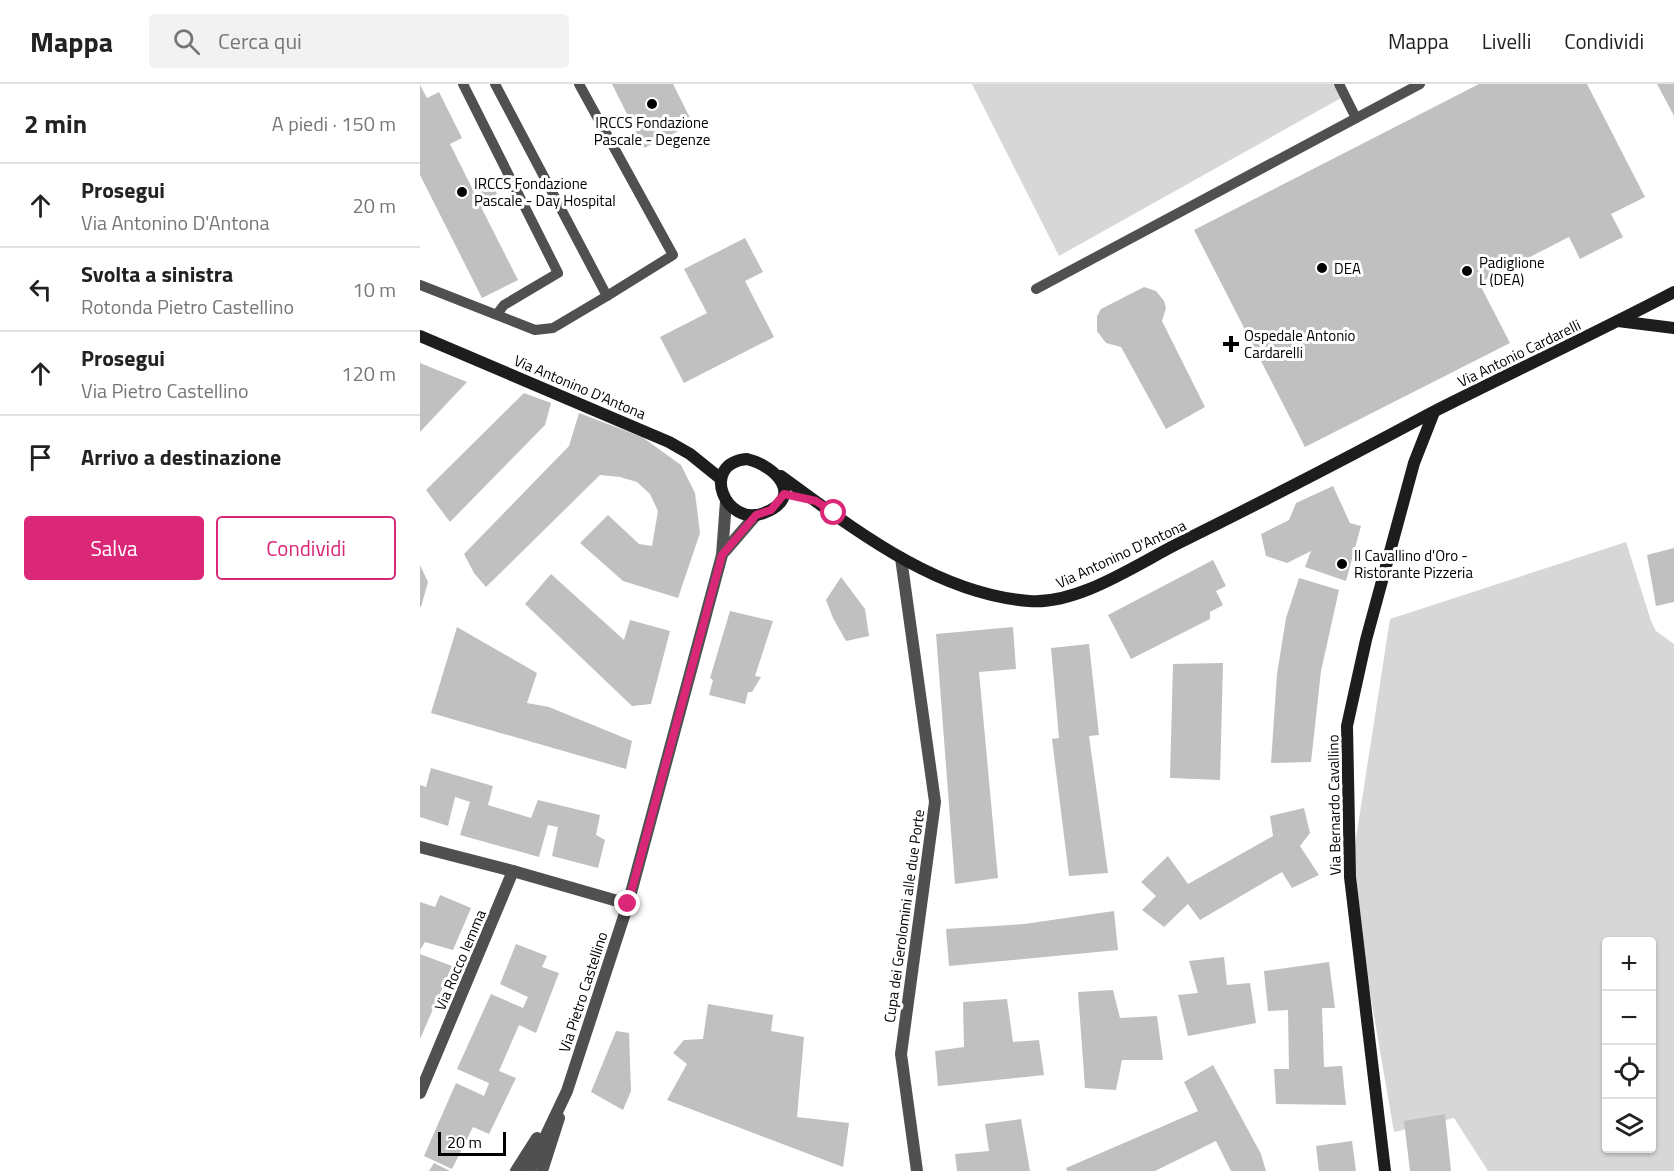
<!DOCTYPE html>
<html lang="it">
<head>
<meta charset="utf-8">
<style>
	body { margin:0; font-family:"Titillium Web",sans-serif; background:#f2f2f2; color:#222 }
	.controls { position:absolute; right:18px; bottom:18px; display:grid; overflow:hidden; border-radius:6px; box-shadow:0 2px 4px #0004 }
	.controls button { width:54px; height:54px; display:grid; place-items:center; padding:0; border:0; border-bottom:2px solid #e0e0e0; background:#fff; color:#222; font:30px sans-serif }
	.scale { position:absolute; left:18px; bottom:15px; width:68px; box-sizing:border-box; padding-left:6px; border:3px solid #000; border-top:0; font-size:16px; line-height:21px; white-space:nowrap; color:#000; -webkit-text-stroke:4px #fff; paint-order:stroke }
	.stop { position:absolute; width:18px; height:18px; margin:-14px; border:4px solid #db2777; border-radius:50%; background:#fff }
	.stop.end { background:#db2777; border-color:#fff; box-shadow:0 2px 6px #0008 }
	.list { margin:0; padding:0; list-style:none }
	h2 { display:flex; justify-content:space-between; align-items:center; height:78px; margin:0; padding:0 24px; font-size:26px }
	h2 small { font-size:20px; font-weight:400; color:#767676 }
	.list li { display:grid; grid-template-columns:39px 1fr auto; gap:18px; align-items:center; box-sizing:border-box; height:84px; padding:0 24px; border-top:2px solid #e0e0e0 }
	.list b { display:block; font-size:22px; white-space:nowrap }
	.list p { margin:0; font-size:20px; white-space:nowrap; color:#767676 }
	.list em { font-size:20px; font-style:normal; color:#767676 }
	.actions { display:flex; gap:12px; padding:18px 24px }
	.actions a { flex:1; padding:14px 0; border:2px solid #db2777; border-radius:6px; text-align:center; font-size:21px; color:#db2777 }
	.actions .main { background:#db2777; color:#fff }
	.icon { flex:none; width:33px; height:33px; fill:none; stroke:currentColor; stroke-width:2; stroke-linecap:round; stroke-linejoin:round }
	.map { position:relative; flex:none; width:1254px; height:1087px; overflow:hidden }
	header { display:flex; align-items:center; gap:36px; box-sizing:border-box; height:84px; padding:0 30px; background:#fff; border-bottom:2px solid #e0e0e0 }
	header strong { font-size:28px }
	nav { display:flex; gap:33px; margin-inline-start:auto; font-size:21px }
	.search { width:420px; height:54px; background:#f2f2f2; display:flex; align-items:center; gap:15px; box-sizing:border-box; padding:0 21px; border-radius:6px; color:#767676; font-size:22px }
	main { display:flex }
	aside { flex:1; background:#fff }
	.map>svg:first-child { display:block }
	.green { fill:#d7d7d7; fill-rule:evenodd }
	.building { fill:#c0c0c0 }
	.lines { fill:none; stroke-linecap:round; stroke-linejoin:round }
	.service { stroke:#505050; stroke-width:10 }
	.minor { stroke:#505050; stroke-width:12 }
	.tertiary { stroke:#505050; stroke-width:12 }
	.secondary { stroke:#1d1d1d; stroke-width:12 }
	.route { stroke:#db2777; stroke-width:8 }
	.poi-dot { fill:#000; stroke:#fff; stroke-width:2 }
	.labels { text-anchor:middle; dominant-baseline:central; stroke-width:6; stroke-linejoin:round; paint-order:stroke }
	.poi-label { font-size:15px; fill:#000; stroke:#fff; text-anchor:start }
	.street-label { font-size:15px; fill:#000; stroke:#fff }
</style>
</head>
<body>
<header>
<strong>Mappa</strong>
<div class="search"><svg class="icon" aria-label="search" viewBox="0 0 24 24"><circle cx="10" cy="10" r="6"/><path d="M15 15l6 6"/></svg>Cerca qui</div>
<nav><a>Mappa</a><a>Livelli</a><a>Condividi</a></nav>
</header>
<main>
<aside>
<h2>2 min<small>A piedi · 150 m</small></h2>
<ul class="list">
<li><svg class="icon" aria-label="ahead" viewBox="0 0 24 24"><path d="M12 20V5M6 11l6-6 6 6"/></svg><div><b>Prosegui</b><p>Via Antonino D'Antona</p></div><em>20 m</em></li>
<li><svg class="icon" aria-label="left" viewBox="0 0 24 24"><path d="M17 20v-9H6M10 6l-5 5 5 5"/></svg><div><b>Svolta a sinistra</b><p>Rotonda Pietro Castellino</p></div><em>10 m</em></li>
<li><svg class="icon" aria-label="ahead" viewBox="0 0 24 24"><path d="M12 20V5M6 11l6-6 6 6"/></svg><div><b>Prosegui</b><p>Via Pietro Castellino</p></div><em>120 m</em></li>
<li><svg class="icon" aria-label="arrive" viewBox="0 0 24 24"><path d="M6 21V4h12l-3 4 3 4H6"/></svg><div><b>Arrivo a destinazione</b></div></li>
</ul>
<div class="actions"><a class="main">Salva</a><a>Condividi</a></div>
</aside>
<div class="map">
<svg width="1254" height="1087" viewBox="0 0 1254 1087">
	<rect width="100%" height="100%" fill="#fff"/>
	<g class="green">
		<polygon points="552,0 913,0 921,14 639,172"/>
		<path d="M 1206,458 L 1231,537 L 1236,547 L 1254,560 L 1254,1087 L 1068,1087 L 1034,1034 L 974,1048 L 930,793 L 970,535 ZM 1186,858 L 1232,858 L 1232,1064 L 1186,1064 Z"/>
	</g>
	<g class="building">
		<polygon points="192,0 253,0 273,40 224,64"/>
		<polygon points="1059,0 1167,0 1225,113 1191,130 1203,153 1160,175 1149,153 1059,199 1090,259 885,363 774,146"/>
		<polygon points="1237,0 1254,0 1254,32"/>
		<polygon points="0,1 7,14 19,8 42,54 30,60 53,106 70,97 77,110 59,119 98,196 62,214 0,91"/>
		<polygon points="325,154 343,188 325,197 354,253 264,299 240,253 287,229 264,185"/>
		<polygon points="724,203 736,207 744,217 746,224 742,237 785,323 746,345 701,263 686,259 677,247 677,232 681,225"/>
		<polygon points="0,279 47,298 0,348"/>
		<polygon points="104,309 131,319 125,341 30,438 6,406"/>
		<polygon points="159,329 222,353 261,381 275,409 280,449 258,514 203,497 160,459 188,431 219,460 232,462 238,427 230,410 217,398 200,393 180,391 66,503 54,489 44,470 149,362"/>
		<polygon points="913,402 930,439 941,442 926,497 885,483 891,467 867,479 846,472 841,450 869,436 876,419"/>
		<polygon points="1254,464 1254,518 1236,522 1227,471"/>
		<polygon points="793,476 806,502 796,507 803,521 790,528 790,535 711,575 688,531"/>
		<polygon points="0,481 8,498 1,523 0,523"/>
		<polygon points="131,490 204,556 210,536 250,547 231,620 212,622 105,520"/>
		<polygon points="421,493 445,525 449,552 426,557 413,534 406,516"/>
		<polygon points="879,494 919,506 901,587 891,678 851,679 857,590 866,534"/>
		<polygon points="310,527 353,537 335,592 341,593 332,608 328,608 325,620 289,611 293,596 290,594"/>
		<polygon points="37,543 117,589 107,619 129,623 212,657 206,685 11,629"/>
		<polygon points="593,543 596,585 559,588 578,794 535,800 516,550"/>
		<polygon points="669,560 679,651 669,652 688,789 649,792 632,655 639,654 631,564"/>
		<polygon points="803,579 800,696 750,694 753,580"/>
		<polygon points="11,684 73,702 68,721 111,734 118,716 180,731 176,751 185,756 178,784 132,772 138,743 128,741 119,773 40,751 50,718 35,713 28,742 0,733 0,701 6,703"/>
		<polygon points="884,724 890,749 880,762 899,791 872,804 862,788 780,836 768,820 744,843 722,826 736,812 721,798 748,772 768,800 853,752 850,732"/>
		<polygon points="20,811 51,824 33,866 5,858 0,866 0,818 15,823"/>
		<polygon points="694,827 698,866 529,882 526,845 604,840"/>
		<polygon points="96,860 127,872 122,883 139,889 116,949 99,941 79,987 96,994 69,1050 53,1043 32,1085 4,1072 36,999 64,1012 69,999 37,985 71,910 103,924 108,913 80,900"/>
		<polygon points="0,870 32,882 0,955"/>
		<polygon points="804,873 807,901 830,899 836,939 768,952 758,911 778,909 769,877"/>
		<polygon points="909,878 915,924 902,924 904,983 922,982 926,1021 856,1020 854,985 869,985 868,926 848,927 844,887"/>
		<polygon points="693,906 700,934 737,932 743,976 702,976 696,1006 665,1004 658,908"/>
		<polygon points="587,915 593,958 619,956 624,991 518,1002 515,967 544,963 543,918"/>
		<polygon points="288,920 353,931 351,947 384,953 377,1033 429,1039 423,1083 247,1016 267,980 253,969 264,956 283,955"/>
		<polygon points="196,947 209,949 211,1007 203,1026 171,1008"/>
		<polygon points="793,981 841,1070 846,1087 811,1087 796,1057 735,1087 647,1087 646,1084 778,1027 764,998"/>
		<polygon points="1025,1030 1031,1087 990,1087 984,1037"/>
		<polygon points="601,1035 610,1087 537,1087 535,1070 569,1067 565,1040"/>
		<polygon points="932,1057 936,1087 899,1087 896,1062"/>
		<polygon points="14,1079 30,1087 9,1087"/>
	</g>
	<g class="lines">
		<g class="service">
			<polyline points="43,0 138,189 84,221 77,230"/>
			<polyline points="159,0 253,171 187,212"/>
			<polyline points="919,0 936,34"/>
			<polyline points="0,201 115,246 133,244 187,212 75,0"/>
			<polyline points="616,205 1000,0"/>
		</g>
		<g class="minor">
			<polyline points="481,474 515,718 481,970 497,1087"/>
			<polyline points="0,763 93,787"/>
			<polyline points="0,1009 93,787 208,820"/>
			<polyline points="122,1087 139,1034"/>
		</g>
		<g class="tertiary">
			<polyline points="305,467 336,431"/>
			<polyline points="96,1087 117,1054"/>
			<polyline points="109,1087 147,1007 208,820 302,471 306,417"/>
		</g>
		<g class="secondary">
			<polyline points="1198,237 1254,244"/>
			<polyline points="0,252 249,358 270,370 301,395"/>
			<path d="M 327,375 C 356,382 385,413 344,429 C 305,444 279,379 327,375 Z"/>
			<path d="M 361,392 C 434,445 516,510 609,517 C 657,521 714,482 757,460 C 842,418 927,374 1011,329 C 1092,288 1174,250 1254,208"/>
			<polyline points="965,1087 930,793 927,642 946,556 994,379 1014,328"/>
		</g>
	</g>
	<g class="lines">
		<polyline class="route" points="208,820 302,471 336,431 351,426 364,410 396,417 414,429"/>
	</g>
	<g class="poi-dot">
		<circle cx="232" cy="20" r="6"/>
		<circle cx="42" cy="108" r="6"/>
		<circle cx="902" cy="184" r="6"/>
		<circle cx="1047" cy="187" r="6"/>
		<path d="M808 251h6v6h6v6h-6v6h-6v-6h-6v-6h6z"/>
		<circle cx="922" cy="480" r="6"/>
	</g>
	<g class="labels">
		<g class="poi-label">
			<text x="232" y="38" text-anchor="middle">IRCCS Fondazione<tspan x="232" dy="17">Pascale - Degenze</tspan></text>
			<text x="54" y="99">IRCCS Fondazione<tspan x="54" dy="17">Pascale - Day Hospital</tspan></text>
			<text x="1059" y="178">Padiglione<tspan x="1059" dy="17">L (DEA)</tspan></text>
			<text x="914" y="184">DEA</text>
			<text x="824" y="251">Ospedale Antonio<tspan x="824" dy="17">Cardarelli</tspan></text>
			<text x="934" y="471">Il Cavallino d'Oro -<tspan x="934" dy="17">Ristorante Pizzeria</tspan></text>
		</g>
		<g class="street-label">
			<text transform="translate(1099 269) rotate(-26)">Via Antonio Cardarelli</text>
			<text transform="translate(160 303) rotate(23)">Via Antonino D'Antona</text>
			<text transform="translate(701 470) rotate(-25)">Via Antonino D'Antona</text>
			<text transform="translate(914 721) rotate(-91)">Via Bernardo Cavallino</text>
			<text transform="translate(484 832) rotate(-82)">Cupa dei Gerolomini alle due Porte</text>
			<text transform="translate(40 876) rotate(-67)">Via Rocco Iemma</text>
			<text transform="translate(163 908) rotate(-72)">Via Pietro Castellino</text>
		</g>
	</g>
</svg>
<div class="controls">
<button>+</button>
<button>−</button>
<button><svg class="icon" aria-label="locate" viewBox="0 0 24 24"><circle cx="12" cy="12" r="6"/><path d="M12 2v4M12 18v4M2 12h4M18 12h4"/></svg></button>
<button><svg class="icon" aria-label="layers" viewBox="0 0 24 24"><path d="M12 4l9 5-9 5-9-5zM3 14l9 5 9-5"/></svg></button>
</div>
<div class="scale">20 m</div>
<div class="stop" style="left:414px;top:429px"></div>
<div class="stop end" style="left:208px;top:820px"></div>
</div>
</main>
</body>
</html>
